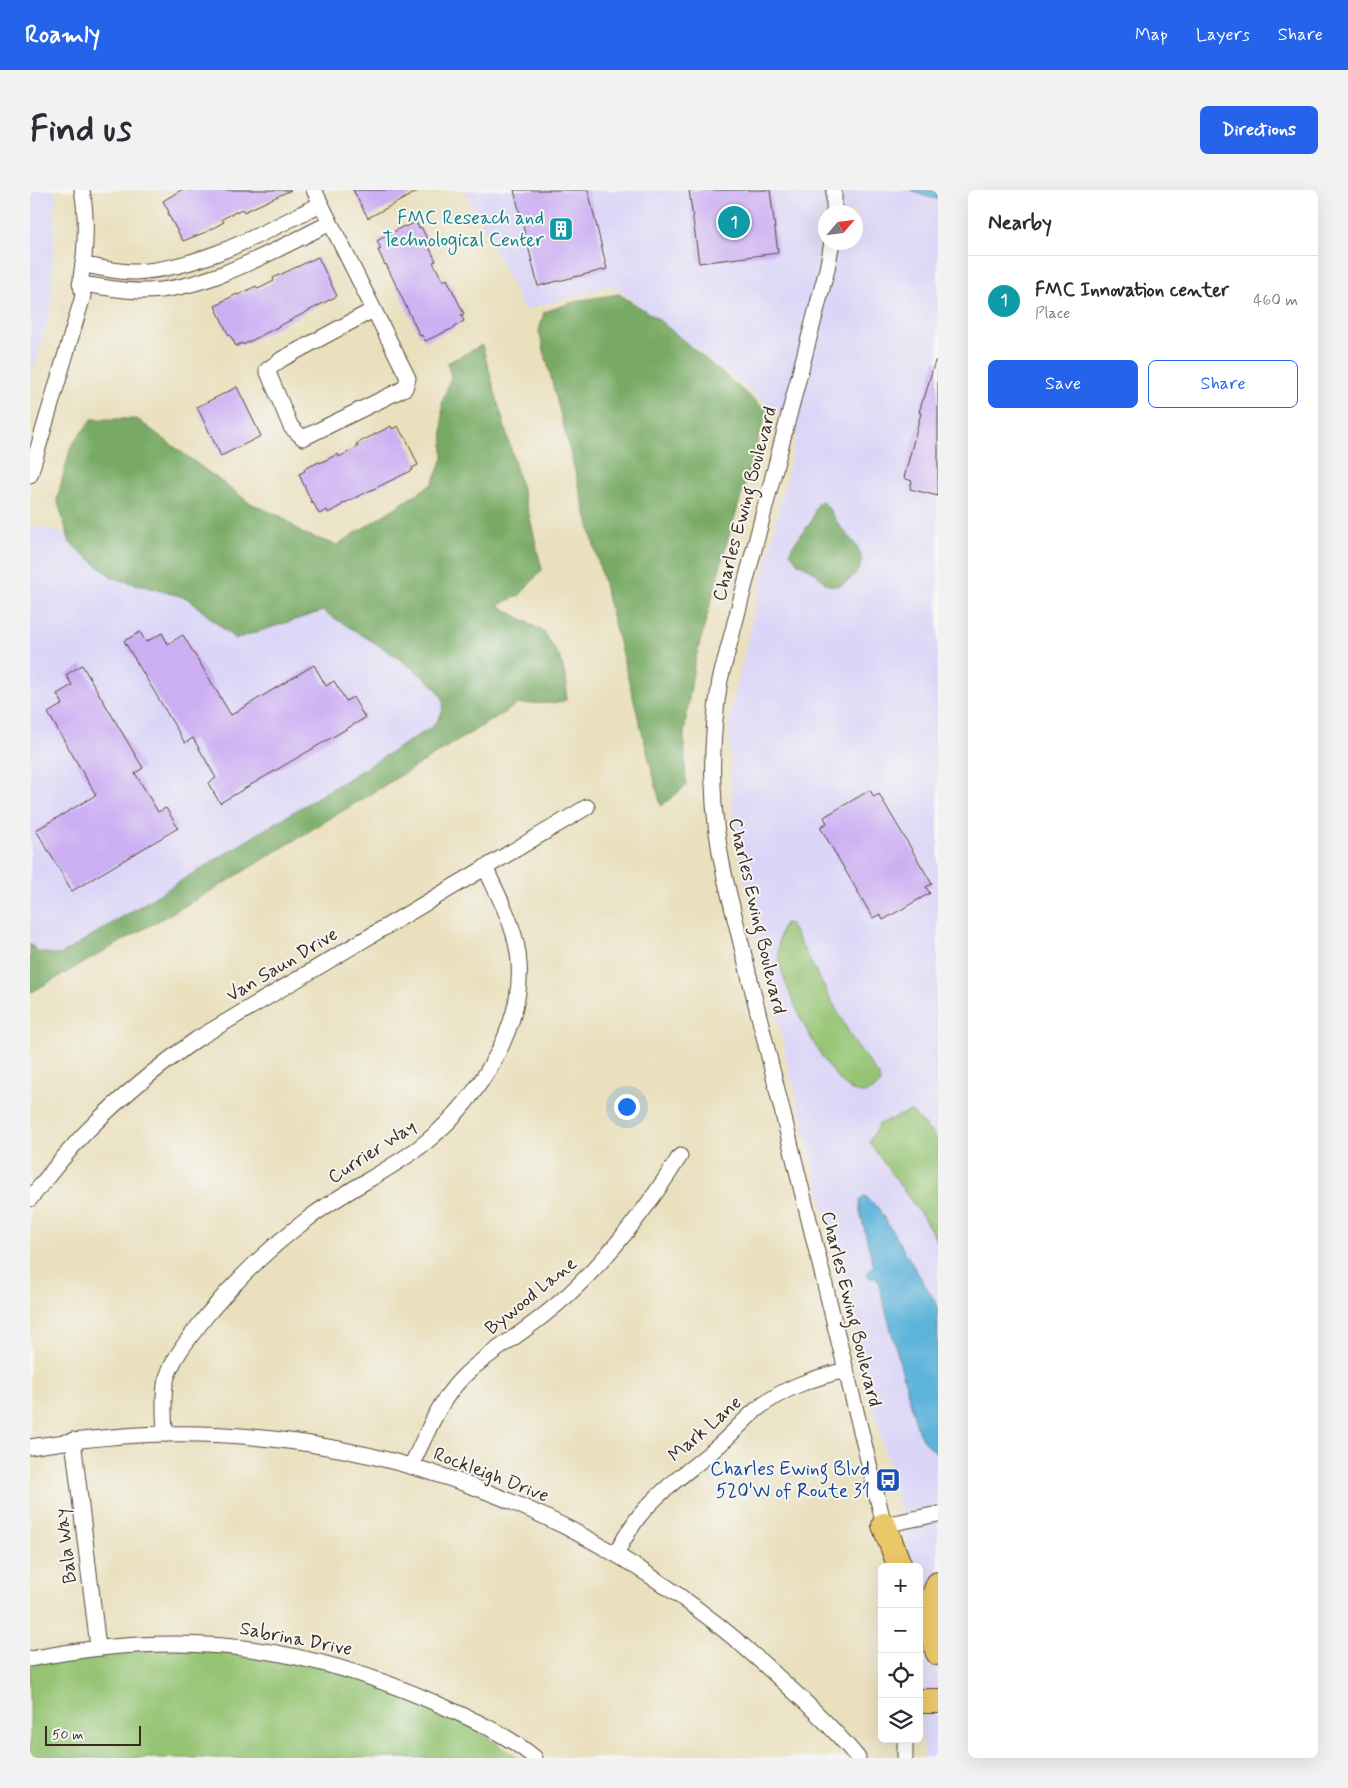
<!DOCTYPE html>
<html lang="en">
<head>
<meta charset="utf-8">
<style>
	body { margin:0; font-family:Mynerve,sans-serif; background:#f2f2f3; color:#2b2b33 }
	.controls { position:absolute; right:15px; bottom:15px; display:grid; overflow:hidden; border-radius:8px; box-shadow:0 5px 20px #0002 }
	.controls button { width:45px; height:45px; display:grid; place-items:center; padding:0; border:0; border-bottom:1px solid #e1e1e2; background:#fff; color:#2b2b33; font:25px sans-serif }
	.compass { position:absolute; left:788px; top:15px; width:45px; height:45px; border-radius:50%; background:#fff; box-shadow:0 5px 20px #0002; rotate:62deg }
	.scale { position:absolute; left:15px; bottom:12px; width:96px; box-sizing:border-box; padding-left:5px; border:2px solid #3b2a1e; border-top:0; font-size:14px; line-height:18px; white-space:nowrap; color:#3b2a1e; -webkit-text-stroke:4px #f6f6f2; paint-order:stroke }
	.you { position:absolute; left:596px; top:916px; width:18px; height:18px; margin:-12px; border:4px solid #fff; border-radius:50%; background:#1a73e8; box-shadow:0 0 0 8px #1a73e833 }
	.badge { display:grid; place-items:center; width:32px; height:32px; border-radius:50%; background:#2563eb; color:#fff; font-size:16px; font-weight:700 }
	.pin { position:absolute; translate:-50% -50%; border:2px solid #fff; box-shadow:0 1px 5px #0006 }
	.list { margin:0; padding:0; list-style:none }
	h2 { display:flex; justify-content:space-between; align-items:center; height:65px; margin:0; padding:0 20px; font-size:21px }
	h2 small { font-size:16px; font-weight:400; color:#7c7c81 }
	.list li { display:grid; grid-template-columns:32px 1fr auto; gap:15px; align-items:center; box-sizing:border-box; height:90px; padding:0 20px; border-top:1px solid #e1e1e2 }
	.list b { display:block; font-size:19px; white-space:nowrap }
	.list p { margin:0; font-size:16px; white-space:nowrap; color:#7c7c81 }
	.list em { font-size:16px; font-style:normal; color:#7c7c81 }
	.actions { display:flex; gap:10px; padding:15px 20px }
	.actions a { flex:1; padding:11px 0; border:1px solid #2563eb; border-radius:8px; text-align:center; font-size:18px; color:#2563eb }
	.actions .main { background:#2563eb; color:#fff }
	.icon { flex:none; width:28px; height:28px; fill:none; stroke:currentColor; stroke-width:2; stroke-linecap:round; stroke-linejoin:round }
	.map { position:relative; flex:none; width:908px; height:1568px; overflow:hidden; border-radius:8px }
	header { display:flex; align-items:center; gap:30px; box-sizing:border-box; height:70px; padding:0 25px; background:#2563eb; color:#fff }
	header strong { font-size:24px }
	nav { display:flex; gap:28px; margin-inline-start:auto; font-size:18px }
	.intro { display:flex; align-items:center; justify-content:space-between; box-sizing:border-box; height:120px; padding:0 30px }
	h1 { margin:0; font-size:35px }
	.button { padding:12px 22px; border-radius:8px; background:#2563eb; color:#fff; font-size:18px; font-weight:700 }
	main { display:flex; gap:30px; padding:0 30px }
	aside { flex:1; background:#fff; border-radius:8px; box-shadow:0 5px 20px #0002 }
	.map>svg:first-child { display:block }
	.built { fill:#dbd6f7; fill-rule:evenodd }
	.green { fill:#95c473; stroke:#687748 }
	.forest { fill:#78aa65; stroke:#5a6a42 }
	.water { fill:#5db4da; stroke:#4c6f7c }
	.building { fill:#ccaff3 }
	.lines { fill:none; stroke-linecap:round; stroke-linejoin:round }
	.street-casing { stroke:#554536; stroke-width:17 }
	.primary-casing { stroke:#554536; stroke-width:26 }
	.street { stroke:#fff; stroke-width:15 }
	.primary { stroke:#eac769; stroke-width:24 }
	.labels { text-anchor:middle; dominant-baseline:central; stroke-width:4; stroke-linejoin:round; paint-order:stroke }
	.culture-label { font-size:19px; fill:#0d838f; stroke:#f6f6f2; text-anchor:end }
	.street-label { font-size:19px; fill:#3b2a1e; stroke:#f6f6f2 }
	.transit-label { font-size:19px; fill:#164399; stroke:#f6f6f2; text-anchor:end }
</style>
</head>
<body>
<header>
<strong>Roamly</strong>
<nav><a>Map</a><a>Layers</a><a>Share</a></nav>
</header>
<div class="intro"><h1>Find us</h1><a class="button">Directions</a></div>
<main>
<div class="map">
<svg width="908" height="1568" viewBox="0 0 908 1568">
	<rect width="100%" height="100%" fill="#f6f6f2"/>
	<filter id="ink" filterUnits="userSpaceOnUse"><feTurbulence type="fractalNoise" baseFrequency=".02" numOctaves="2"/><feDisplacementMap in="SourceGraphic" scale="10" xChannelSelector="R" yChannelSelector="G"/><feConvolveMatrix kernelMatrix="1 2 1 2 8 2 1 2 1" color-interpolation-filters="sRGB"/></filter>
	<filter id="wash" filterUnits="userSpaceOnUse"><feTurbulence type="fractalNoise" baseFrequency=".0096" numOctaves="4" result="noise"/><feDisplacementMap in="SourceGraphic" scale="20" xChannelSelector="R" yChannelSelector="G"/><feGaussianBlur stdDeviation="1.12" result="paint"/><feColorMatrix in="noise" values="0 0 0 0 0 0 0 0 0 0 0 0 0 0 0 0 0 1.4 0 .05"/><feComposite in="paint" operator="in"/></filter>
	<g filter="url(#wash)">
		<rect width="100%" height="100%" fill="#eae0be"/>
		<g class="built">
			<polygon points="0,0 26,0 21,117 0,193"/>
			<path d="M 435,0 L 908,0 L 908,1568 L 894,1568 L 889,1514 L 889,1377 L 878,1377 L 876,1345 L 759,878 L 703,641 L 699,529 L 768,238 L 582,95 L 494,120 ZM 796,22 L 826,22 L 826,52 L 796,52 Z"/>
			<polygon points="0,335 301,407 435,519 13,779 0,769"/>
		</g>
		<g class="green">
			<path d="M 755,733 L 760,734 L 824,852 L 849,886 L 850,894 C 846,898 837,904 830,903 C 800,900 755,801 750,773 C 747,761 748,743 755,733 Z"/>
			<polygon points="881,921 908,950 908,1052 894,1029 839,952 849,934"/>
			<polygon points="223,1458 385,1500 488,1568 0,1568 0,1476 51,1460"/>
		</g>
		<g class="forest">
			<polygon points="589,104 628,129 737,221 695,359 664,475 654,543 656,596 631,616 509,141 514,122 550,110"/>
			<path d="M 452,155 L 500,328 L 512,380 L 490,405 L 468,415 L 514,442 L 531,470 L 537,493 L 536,510 L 525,513 L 488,514 L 183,700 L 0,803 L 0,754 L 9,762 L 30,765 L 402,537 C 410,527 417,518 411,506 C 403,485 316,436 293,421 L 205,449 L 157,408 L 83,388 L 40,353 L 27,309 L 41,256 L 62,229 L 107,229 L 220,313 L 254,328 L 272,343 L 307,355 L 402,294 L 413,268 L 412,213 L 421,187 L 417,173 Z"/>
			<path d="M 792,311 C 800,318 804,328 810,336 C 826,355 844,370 819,390 C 814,394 808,397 802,396 C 794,395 789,386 784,382 C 779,378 772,376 767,372 C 765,369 763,366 760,363 L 762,356 L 781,332 L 787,314 Z"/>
		</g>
		<g class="water">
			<polygon points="881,0 908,0 908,9 897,7"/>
			<polygon points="834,1006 837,1007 848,1018 908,1116 908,1264 894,1252 888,1241 847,1087 841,1088 838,1086 837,1083 840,1078 844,1077 830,1022 830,1011"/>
		</g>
		<g id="blocks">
			<g class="building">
				<polygon points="151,0 261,0 214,22 212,19 192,29 194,32 176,42 153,51 138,24 139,22 133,11"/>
				<polygon points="323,0 390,0 338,28"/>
				<polygon points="484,0 558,0 577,79 508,96"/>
				<polygon points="659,0 740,0 748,63 669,73"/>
				<polygon points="386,32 389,38 391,37 399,52 397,53 406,71 403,72 413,91 417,89 434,124 431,125 434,131 424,137 424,138 395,151 392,145 390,146 356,74 355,75 348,60 351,59 347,51 374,36 375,37"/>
				<polygon points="288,67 307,106 213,155 212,153 206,156 200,145 199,146 185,116 192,113 191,112 207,104 208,105 226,96 228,99 244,91 243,88"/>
				<polygon points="905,171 908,171 908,306 880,299 882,291 874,288 891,223 889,222 893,209 894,209"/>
				<polygon points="207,197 231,246 191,266 167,217"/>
				<polygon points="361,236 362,239 368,236 373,246 375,246 388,275 382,278 383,280 312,314 312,315 298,323 297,320 289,324 283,312 282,313 269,284 275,281 274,279 289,272 290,273 308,264 309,267 328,257 326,254"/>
				<polygon points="110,442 116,452 132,443 138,454 153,445 201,525 284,475 296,496 304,491 316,511 323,507 335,528 190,613 178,593 186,588 163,548 155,553 94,451"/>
				<polygon points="52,475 113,578 105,583 128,622 136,618 148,638 42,701 6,640 66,605 18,523 33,514 27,504 42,495 36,485"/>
				<polygon points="840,600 844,607 849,604 902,694 896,697 900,703 853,730 850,724 843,728 790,637 797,633 794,627"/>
			</g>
		</g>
	</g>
	<g filter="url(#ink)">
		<use href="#blocks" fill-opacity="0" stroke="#554536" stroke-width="1"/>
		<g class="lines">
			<defs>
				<g id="street">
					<polyline points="284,0 378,188 375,198 273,248 261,237 237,180 252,169 343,120"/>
					<polyline points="804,22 804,0"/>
					<path d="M 802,52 L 797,79 L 690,490 C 679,559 680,620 695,688 L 856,1343"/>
					<path d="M 53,75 C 70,77 89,83 106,82 C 173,78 232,43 291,14"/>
					<path d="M 50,94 C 70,96 91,101 111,101 C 173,102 245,60 300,33"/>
					<path d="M 0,285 L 53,106 C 49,89 52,83 54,67 C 56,45 56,21 52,0"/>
					<path d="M 0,1009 C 19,985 38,960 60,938 C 93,905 129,876 167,849 L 557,617"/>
					<path d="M 135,1244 C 134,1228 133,1211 135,1195 C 139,1171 163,1143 178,1124 C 208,1088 241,1056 279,1028 C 313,1002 353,984 387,959 C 441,919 494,842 489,773 C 487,738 469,708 455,677"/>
					<polyline points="43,1250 68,1457"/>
					<path d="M 0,1257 C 45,1250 89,1245 134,1244 C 358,1240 571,1325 736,1476 C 768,1505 800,1534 828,1568"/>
					<path d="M 381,1276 C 396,1246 408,1212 432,1188 C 445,1174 461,1164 476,1153 C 498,1138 519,1122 539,1104 C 583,1063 618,1017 650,966"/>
					<polyline points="854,1335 908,1324"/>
					<path d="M 586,1363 C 594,1350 601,1336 610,1325 C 632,1298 662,1279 687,1257 C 701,1245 713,1231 726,1220 C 753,1198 783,1188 816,1180"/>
					<path d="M 0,1469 C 148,1439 272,1453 410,1515 C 442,1529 478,1545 505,1568"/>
					<polyline points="875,1549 875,1568"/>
				</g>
				<g id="primary">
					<polyline points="854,1335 870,1377"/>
					<path d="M 908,1394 C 899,1416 899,1440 908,1463"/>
					<polyline points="889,1511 908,1511"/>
				</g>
			</defs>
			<use href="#street" class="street-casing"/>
			<use href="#primary" class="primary-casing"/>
			<use href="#street" class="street"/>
			<use href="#primary" class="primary"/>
		</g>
	</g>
	<defs>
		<symbol id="building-square" viewBox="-11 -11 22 22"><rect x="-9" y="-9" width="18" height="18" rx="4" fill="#0f9aa8" stroke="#f6f6f2"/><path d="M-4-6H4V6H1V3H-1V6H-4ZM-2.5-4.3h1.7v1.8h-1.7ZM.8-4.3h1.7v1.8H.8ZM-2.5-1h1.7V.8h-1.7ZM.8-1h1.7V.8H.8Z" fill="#fff"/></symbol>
		<symbol id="bus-square" viewBox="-11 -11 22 22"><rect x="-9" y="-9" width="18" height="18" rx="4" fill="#1a4fb4" stroke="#f6f6f2"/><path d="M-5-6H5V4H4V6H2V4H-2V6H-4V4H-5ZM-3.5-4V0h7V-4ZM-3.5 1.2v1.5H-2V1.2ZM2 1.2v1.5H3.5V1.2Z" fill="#fff"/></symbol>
	</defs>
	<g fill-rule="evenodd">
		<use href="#building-square" x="517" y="25" width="28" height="28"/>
		<use href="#bus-square" x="844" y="1276" width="28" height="28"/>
	</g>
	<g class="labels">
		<g class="culture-label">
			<text x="514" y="28">FMC Reseach and<tspan x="514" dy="22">Technological Center</tspan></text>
		</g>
		<g class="street-label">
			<text transform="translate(715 314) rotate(-75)">Charles Ewing Boulevard</text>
			<text transform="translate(727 726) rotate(77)">Charles Ewing Boulevard</text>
			<text transform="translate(252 775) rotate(-31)">Van Saun Drive</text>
			<text transform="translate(342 962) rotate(-33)">Currier Way</text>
			<text transform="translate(501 1106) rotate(-39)">Bywood Lane</text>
			<text transform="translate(821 1119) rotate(76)">Charles Ewing Boulevard</text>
			<text transform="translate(675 1239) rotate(-41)">Mark Lane</text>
			<text transform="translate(461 1285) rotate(21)">Rockleigh Drive</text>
			<text transform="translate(36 1356) rotate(-97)">Bala Way</text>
			<text transform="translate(266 1449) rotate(11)">Sabrina Drive</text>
		</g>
		<g class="transit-label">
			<text x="840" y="1279">Charles Ewing Blvd<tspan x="840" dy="22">520'W of Route 31</tspan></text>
		</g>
	</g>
</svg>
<div class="controls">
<button>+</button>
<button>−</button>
<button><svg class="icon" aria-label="locate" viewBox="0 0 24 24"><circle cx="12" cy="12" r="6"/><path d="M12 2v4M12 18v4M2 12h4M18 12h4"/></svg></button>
<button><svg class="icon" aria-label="layers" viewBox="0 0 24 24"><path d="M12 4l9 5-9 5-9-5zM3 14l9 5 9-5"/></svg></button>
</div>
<svg class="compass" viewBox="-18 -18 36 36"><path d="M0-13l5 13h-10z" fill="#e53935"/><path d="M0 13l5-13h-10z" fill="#7c7c81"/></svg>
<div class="scale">50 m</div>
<div class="you"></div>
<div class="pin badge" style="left:704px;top:32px;background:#0f9aa8">1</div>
</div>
<aside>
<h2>Nearby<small></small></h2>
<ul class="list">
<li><span class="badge" style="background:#0f9aa8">1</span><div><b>FMC Innovation center</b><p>Place</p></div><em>460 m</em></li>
</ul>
<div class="actions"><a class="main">Save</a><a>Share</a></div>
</aside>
</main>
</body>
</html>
